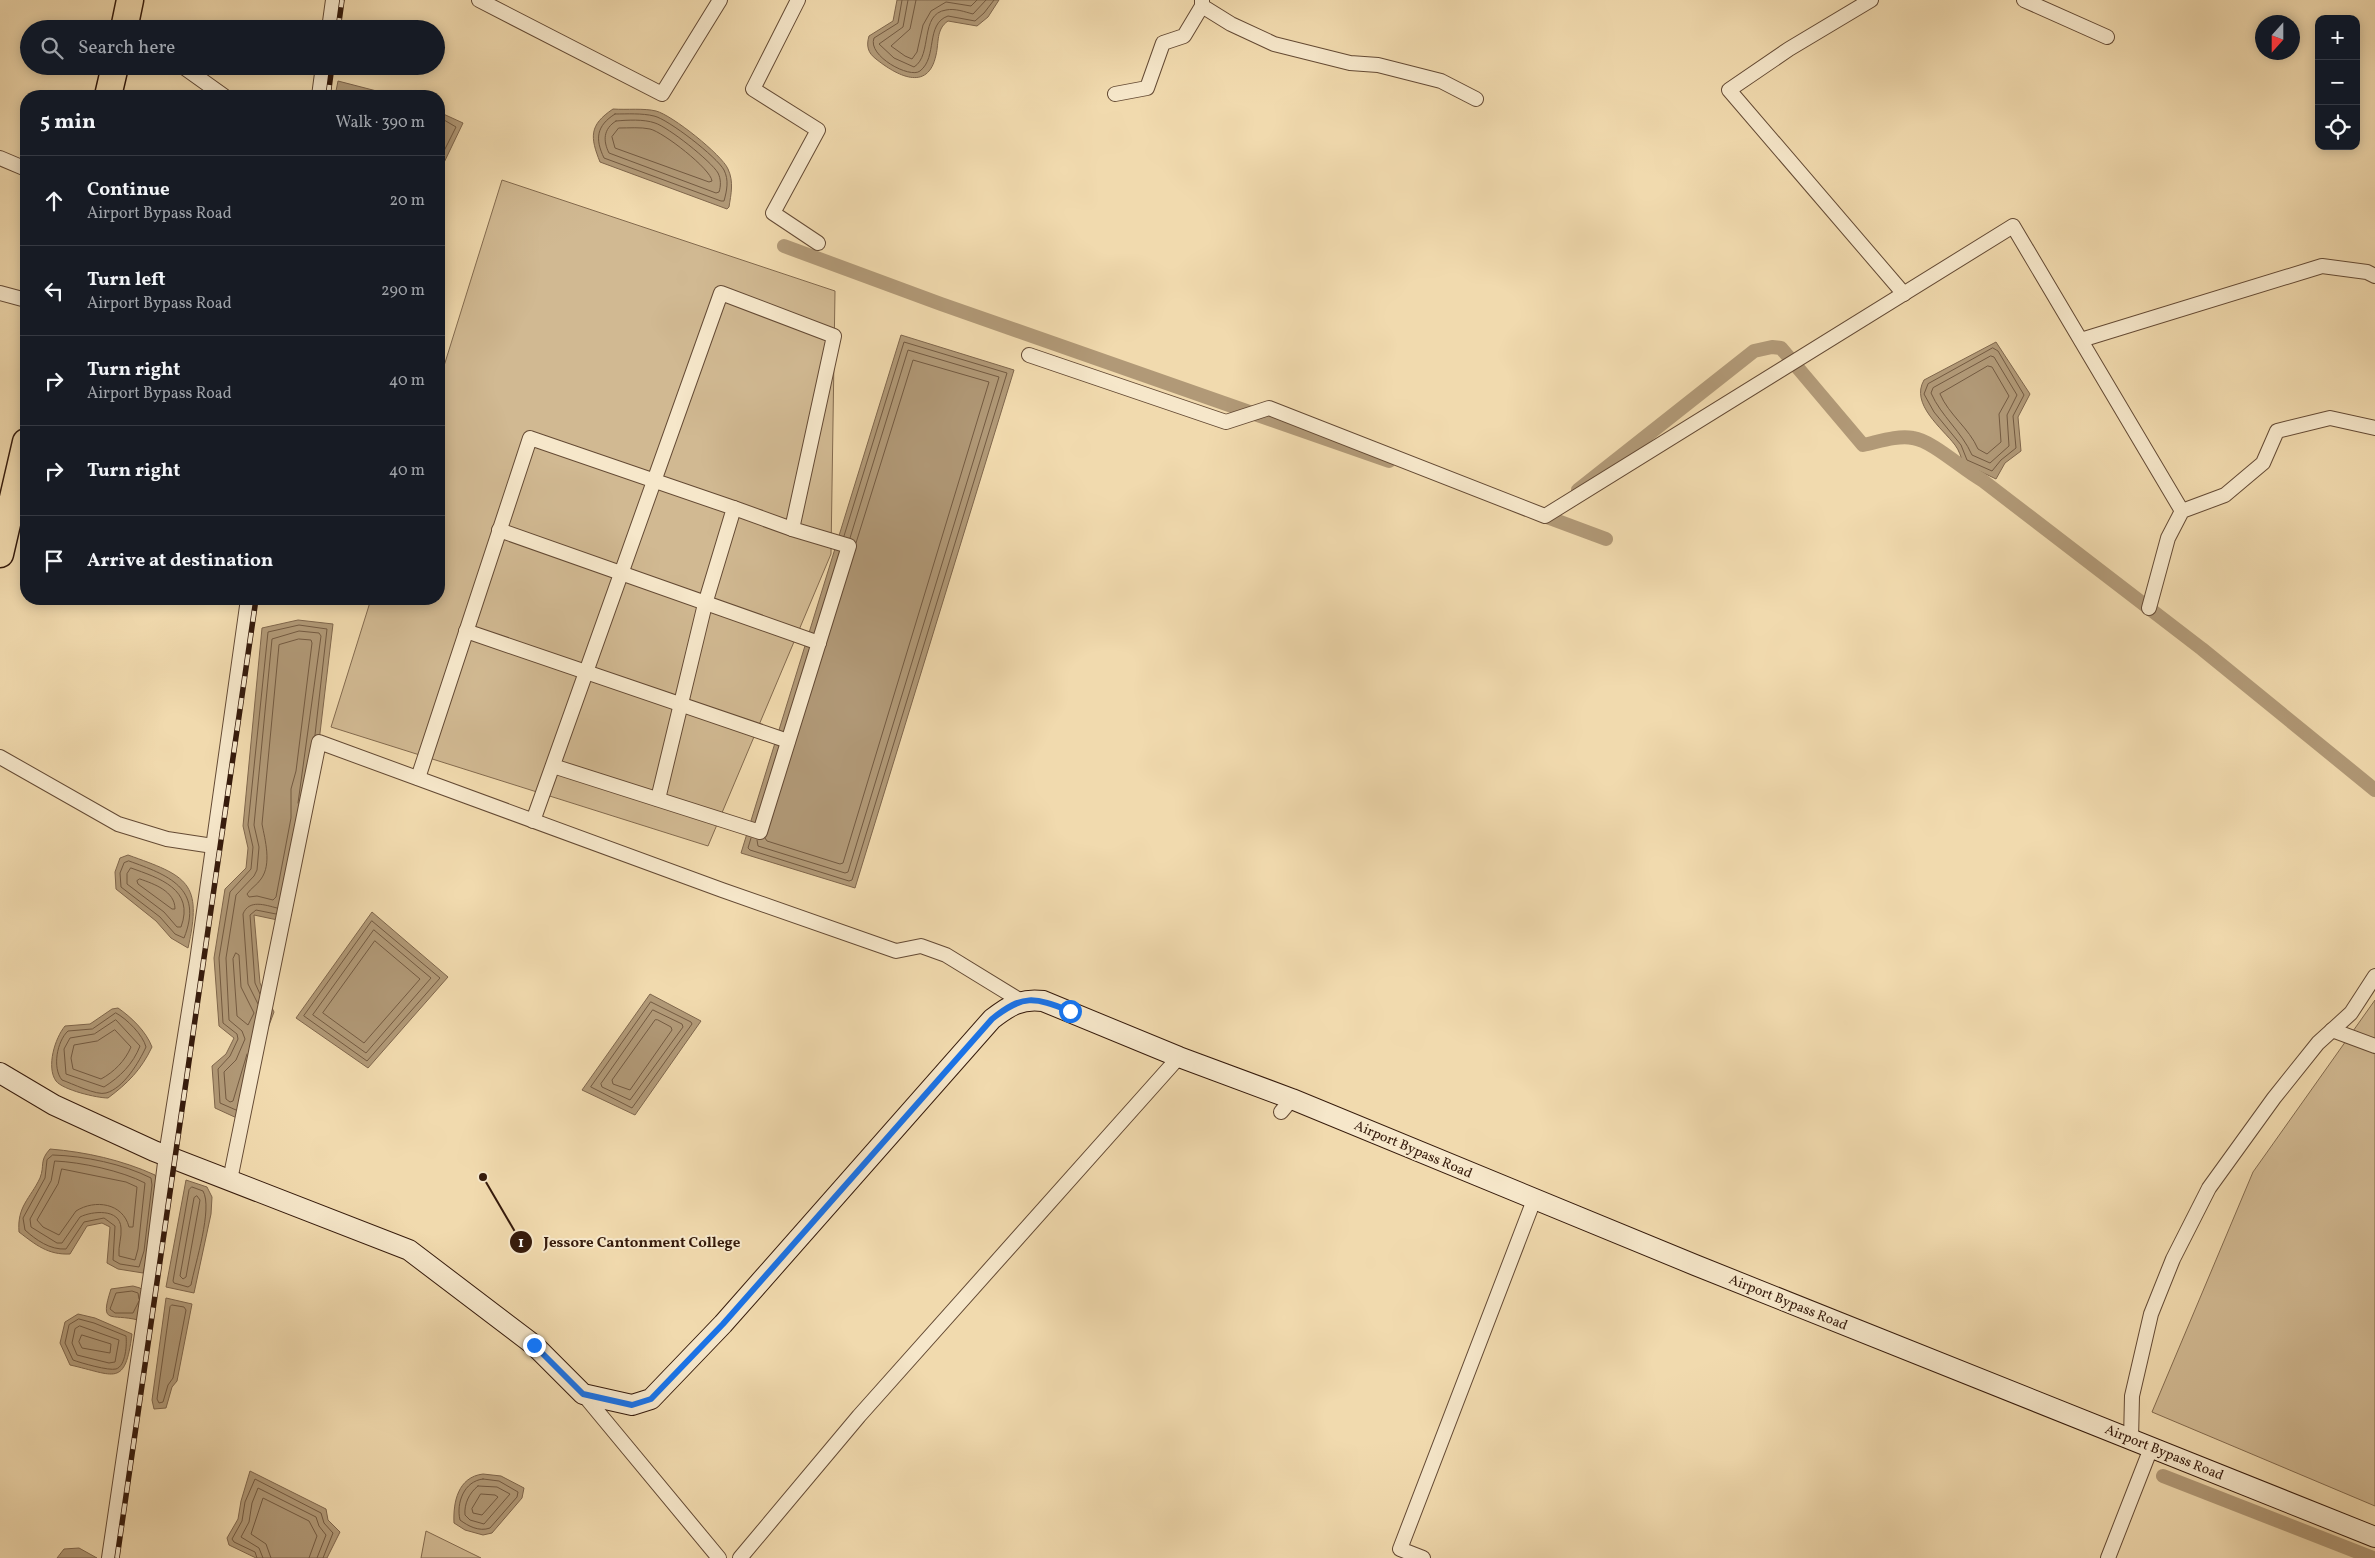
<!DOCTYPE html>
<html lang="en">
<head>
<meta charset="utf-8">
<style>
	body { margin:0; font-family:Vollkorn,serif; background:#242831; color:#f1f3f6 }
	.controls { position:absolute; right:15px; top:15px; display:grid; overflow:hidden; border-radius:10px; box-shadow:0 2px 12px #0003 }
	.controls button { width:45px; height:45px; display:grid; place-items:center; padding:0; border:0; border-bottom:1px solid #363941; background:#171b24; color:#f1f3f6; font:25px sans-serif }
	.compass { position:absolute; left:2255px; top:15px; width:45px; height:45px; border-radius:50%; background:#171b24; box-shadow:0 2px 12px #0003; rotate:201deg }
	.stop { position:absolute; width:15px; height:15px; margin:-11px; border:4px solid #1a73e8; border-radius:50%; background:#fff }
	.stop.end { background:#1a73e8; border-color:#fff; box-shadow:0 1px 5px #0008 }
	.list { margin:0; padding:0; list-style:none }
	h2 { display:flex; justify-content:space-between; align-items:center; height:65px; margin:0; padding:0 20px; font-size:21px }
	h2 small { font-size:16px; font-weight:400; color:#9ea1a6 }
	.list li { display:grid; grid-template-columns:32px 1fr auto; gap:15px; align-items:center; box-sizing:border-box; height:90px; padding:0 20px; border-top:1px solid #363941 }
	.list b { display:block; font-size:19px; white-space:nowrap }
	.list p { margin:0; font-size:16px; white-space:nowrap; color:#9ea1a6 }
	.list em { font-size:16px; font-style:normal; color:#9ea1a6 }
	.icon { flex:none; width:28px; height:28px; fill:none; stroke:currentColor; stroke-width:2; stroke-linecap:round; stroke-linejoin:round }
	.map { position:relative; flex:none; width:2375px; height:1558px; overflow:hidden }
	.search { position:absolute; background:#171b24; box-shadow:0 2px 12px #0003; left:20px; top:20px; width:425px; height:55px; display:flex; align-items:center; gap:12px; box-sizing:border-box; padding:0 18px; border-radius:28px; color:#9ea1a6; font-size:19px }
	.panel { position:absolute; background:#171b24; box-shadow:0 2px 12px #0003; left:20px; top:90px; width:425px; height:515px; border-radius:20px }
	.map>svg:first-child { display:block }
	.green { fill:#d1b992; stroke:#836a4e }
	.water { fill:#b19977; stroke:#7f664c }
	.lines { fill:none; stroke-linecap:round; stroke-linejoin:round }
	.shore { stroke:#735a41; stroke-width:1 }
	.canal { stroke:#b19977; stroke-width:14 }
	.street-casing { stroke:#644a34; stroke-width:16 }
	.secondary-casing { stroke:#351a0b; stroke-width:22 }
	.highway-casing { stroke:#351a0b; stroke-width:29 }
	.street { stroke:#f6e7ca; stroke-width:14 }
	.secondary { stroke:#f6e7ca; stroke-width:20 }
	.highway { stroke:#f1daae; stroke-width:26 }
	.rail-casing { stroke:#351a0b; stroke-width:5.5 }
	.rail { stroke:#f6e7ca; stroke-width:4; stroke-dasharray:11; stroke-linecap:butt }
	.route { stroke:#1a73e8; stroke-width:6 }
	.labels { text-anchor:middle; dominant-baseline:central; stroke-width:4; stroke-linejoin:round; paint-order:stroke }
	.street-label { font-size:14px; fill:#351a0b; stroke:#f6e7ca }
	.leader { fill:none; stroke:#351a0b; stroke-width:2 }
	.callout-dot { fill:#351a0b; stroke:#f6e7ca; stroke-width:2 }
	.mark-label { font-size:15px; text-anchor:middle; font-weight:bold; fill:#fff }
	.callout-label { font-size:15px; text-anchor:middle; font-weight:bold; fill:#351a0b; stroke:#f6e7ca; stroke-width:4; stroke-linejoin:round; paint-order:stroke }
</style>
</head>
<body>
<div class="map">
<svg width="2375" height="1558" viewBox="0 0 2375 1558">
	<rect width="100%" height="100%" fill="#f1daae"/>
	<filter id="stains"><feTurbulence type="fractalNoise" baseFrequency=".004" numOctaves="4"/><feColorMatrix values="0 0 0 0 .2 0 0 0 0 .09 0 0 0 0 .02 0 0 0 .5 -.17"/></filter>
	<radialGradient id="worn" r=".72"><stop offset=".6" stop-color="#630" stop-opacity="0"/><stop offset="1" stop-color="#630" stop-opacity=".3"/></radialGradient>
	<g class="green">
		<polygon points="502,180 835,291 831,554 708,846 331,727 371,599 439,599 439,382"/>
		<polygon points="2375,1000 2375,1506 2152,1412 2253,1172"/>
		<polygon points="426,1531 481,1558 421,1558"/>
	</g>
	<g class="water">
		<path d="M 897,0 L 999,0 L 988,17 L 977,26 L 948,21 C 936,29 939,43 936,55 C 928,93 896,75 876,59 C 868,53 866,46 869,36 L 893,21 Z"/>
		<polygon points="338,81 396,96 335,96"/>
		<path d="M 613,109 C 627,110 644,108 656,111 C 672,115 722,155 728,169 C 734,182 731,194 729,207 L 727,209 L 600,162 C 590,137 589,125 613,109 Z"/>
		<polygon points="439,112 463,123 439,173"/>
		<polygon points="901,335 1014,370 855,888 741,853"/>
		<path d="M 1996,342 L 2030,394 L 2018,417 L 2021,451 L 2005,463 L 1996,479 L 1963,463 C 1961,457 1959,450 1955,445 C 1942,428 1910,404 1924,380 Z"/>
		<polygon points="298,620 333,624 315,775 291,915 287,922 254,915 260,983 274,1012 262,1044 239,1119 215,1108 212,1066 226,1054 234,1038 219,1026 214,958 225,889 246,868 248,848 243,826 262,628"/>
		<path d="M 128,855 C 187,876 203,882 188,948 L 171,938 L 156,921 L 116,889 L 115,872 L 120,858 Z"/>
		<polygon points="372,912 448,977 368,1068 296,1018"/>
		<polygon points="650,994 701,1021 635,1115 582,1090"/>
		<path d="M 118,1008 C 131,1017 146,1031 152,1047 C 141,1070 128,1083 108,1098 C 97,1098 63,1090 56,1081 C 46,1067 55,1038 65,1026 L 90,1024 L 112,1009 Z"/>
		<path d="M 50,1149 C 86,1152 122,1160 155,1175 L 158,1184 L 149,1252 L 143,1273 L 118,1269 L 107,1263 L 110,1227 L 102,1223 L 87,1226 L 70,1254 C 48,1255 36,1245 19,1232 C 17,1206 30,1199 40,1178 C 45,1165 39,1161 50,1149 Z"/>
		<polygon points="186,1180 207,1187 212,1197 211,1214 194,1293 166,1287"/>
		<path d="M 133,1286 L 140,1288 L 144,1292 L 138,1320 C 111,1313 99,1326 111,1289 Z"/>
		<polygon points="166,1298 192,1304 177,1381 172,1387 166,1408 154,1409 152,1400"/>
		<path d="M 78,1314 L 95,1318 L 132,1334 C 125,1388 115,1375 70,1365 L 60,1343 L 65,1322 Z"/>
		<polygon points="250,1471 326,1509 328,1520 340,1532 327,1558 256,1558 229,1545 227,1538 238,1519 241,1501"/>
		<path d="M 483,1474 L 501,1476 L 524,1488 L 522,1498 L 492,1533 L 483,1535 L 465,1530 L 454,1523 C 453,1502 458,1477 483,1474 Z"/>
		<polygon points="79,1548 97,1558 57,1558 64,1549"/>
	</g>
	<g class="lines">
		<g class="shore">
			<path d="M 902,0 L 898,23 L 874,38 C 867,56 910,79 920,71 C 938,57 925,24 948,16 L 975,21 L 984,13 L 994,0"/>
			<path d="M 908,0 L 903,27 L 879,44 L 894,58 L 914,67 C 933,55 919,14 946,10 C 955,8 965,12 973,14 L 986,0"/>
			<polyline points="916,0 910,29 891,46 905,56 912,59 917,52 923,25 931,11 946,2 971,6 977,0"/>
			<path d="M 615,114 C 627,114 642,113 654,116 C 668,119 717,157 724,170 C 729,180 727,190 724,201 L 721,201 L 604,158 C 595,139 596,126 615,114 Z"/>
			<polyline points="439,117 456,127 439,161"/>
			<path d="M 616,121 C 627,120 644,119 655,123 C 668,127 711,161 718,173 C 721,179 721,186 719,192 L 716,193 L 609,153 C 603,141 603,129 616,121 Z"/>
			<path d="M 619,128 C 629,128 641,127 650,129 C 663,132 711,169 712,181 L 709,182 L 615,148 L 612,137 Z"/>
			<polygon points="1993,348 1998,351 2024,395 2013,416 2016,448 2001,460 1992,471 1967,460 1961,445 1934,412 1924,394 1928,384"/>
			<path d="M 1991,356 L 1994,357 L 2017,395 L 2007,415 L 2009,446 L 1990,463 L 1972,455 C 1962,432 1941,416 1931,393 L 1933,388 Z"/>
			<path d="M 1988,366 L 1992,367 L 2009,396 L 1999,414 L 2001,442 L 1987,454 L 1978,449 C 1969,428 1949,415 1940,394 Z"/>
			<path d="M 299,639 L 311,640 L 312,643 L 296,771 L 291,789 L 291,818 L 276,897 L 273,900 L 257,896 L 249,897 L 247,894 C 251,888 257,885 261,879 C 272,864 265,840 262,824 L 279,645 Z"/>
			<polyline points="751,838 748,848 750,850 849,881 852,880 1007,373 904,342 844,536"/>
			<polyline points="765,838 767,841 840,864 843,863 989,382 913,360 856,543"/>
			<polyline points="757,840 758,846 845,873 848,872 999,377 908,350 850,538"/>
			<path d="M 129,861 C 168,875 204,888 184,938 L 175,934 L 160,917 L 121,887 L 120,873 L 124,863 Z"/>
			<path d="M 131,868 C 159,878 195,889 181,927 L 177,927 L 164,912 L 127,884 L 127,874 Z"/>
			<path d="M 140,879 C 154,884 175,891 175,909 L 172,909 L 138,884 L 137,881 Z"/>
			<polygon points="372,921 440,978 367,1061 304,1016"/>
			<polygon points="374,930 431,978 366,1053 313,1015"/>
			<polygon points="375,941 420,979 364,1043 323,1013"/>
			<polygon points="236,953 239,955 241,987 254,1013 248,1025 237,1016 233,959"/>
			<polyline points="260,994 255,983 250,915 256,910 276,914"/>
			<polygon points="651,1002 691,1022 692,1024 632,1108 591,1087"/>
			<path d="M 258,1004 L 248,984 L 243,914 C 249,899 265,905 277,908"/>
			<polygon points="653,1010 682,1024 683,1027 630,1100 602,1087 601,1084"/>
			<path d="M 116,1013 C 127,1019 143,1035 146,1047 C 139,1062 124,1088 106,1093 C 97,1096 71,1083 62,1080 C 52,1068 57,1041 68,1031 L 92,1029 Z"/>
			<path d="M 116,1020 L 140,1046 C 133,1064 120,1077 104,1087 L 66,1074 L 64,1049 L 70,1038 L 94,1034 Z"/>
			<polygon points="658,1020 671,1027 672,1030 630,1090 613,1084 612,1080 655,1020"/>
			<path d="M 115,1030 L 131,1047 C 125,1061 114,1072 101,1079 L 73,1069 L 71,1058 L 74,1045 L 97,1041 Z"/>
			<polyline points="247,1054 233,1101 230,1102 226,1099 224,1072 236,1060 245,1039 242,1031 229,1020 226,958 236,895 254,876 257,870 259,847 254,825 272,639 299,631 319,633 321,636 298,803"/>
			<polyline points="236,1110 220,1103 218,1069 230,1056 238,1039 237,1034 223,1023 219,958 230,892 251,869 253,847 248,825 268,632 299,625 327,629 315,735"/>
			<path d="M 53,1155 C 85,1156 123,1164 151,1178 L 152,1185 L 144,1251 L 139,1267 L 120,1264 L 113,1260 L 115,1226 L 104,1218 L 84,1222 L 66,1249 C 50,1250 36,1240 25,1230 L 23,1218 L 45,1178 L 47,1160 Z"/>
			<path d="M 55,1161 C 81,1162 122,1171 145,1183 L 138,1249 L 135,1260 L 119,1256 C 118,1246 122,1237 121,1228 C 120,1208 92,1211 80,1217 L 62,1243 L 57,1243 L 31,1227 L 30,1219 L 51,1181 Z"/>
			<path d="M 62,1169 L 126,1182 L 137,1187 L 133,1227 L 129,1227 C 123,1203 95,1199 76,1211 L 59,1235 L 43,1227 L 37,1220 L 58,1184 Z"/>
			<path d="M 192,1187 L 203,1191 C 213,1208 195,1264 191,1285 L 188,1287 L 174,1283 L 173,1281 L 189,1190 Z"/>
			<polygon points="197,1196 200,1200 186,1277 183,1279 180,1276 194,1198"/>
			<polyline points="139,1301 133,1313 115,1313 110,1309 116,1293 132,1291 138,1293 139,1299"/>
			<polygon points="172,1305 184,1307 186,1310 173,1378 168,1385 163,1402 159,1403 157,1399 170,1307"/>
			<path d="M 79,1319 L 94,1323 L 126,1336 C 127,1343 126,1366 116,1369 C 109,1371 81,1363 73,1360 L 65,1343 L 69,1325 Z"/>
			<polygon points="80,1326 119,1340 115,1362 109,1363 77,1355 72,1343 75,1329"/>
			<polygon points="82,1335 111,1344 110,1353 82,1348 79,1342"/>
			<path d="M 483,1479 L 499,1481 L 518,1492 L 517,1497 L 490,1528 C 479,1532 468,1526 460,1520 C 456,1503 464,1481 483,1479 Z"/>
			<path d="M 478,1486 L 497,1487 L 510,1494 L 484,1524 L 470,1520 L 465,1515 C 464,1504 469,1493 478,1486 Z"/>
			<polygon points="481,1494 495,1495 498,1497 482,1515 473,1513 472,1509"/>
			<polyline points="257,1558 255,1552 234,1542 232,1539 242,1521 245,1502 255,1479 321,1513 324,1523 333,1533 323,1558"/>
			<polyline points="263,1558 259,1548 241,1537 249,1522 252,1503 258,1488 316,1517 319,1526 326,1535 317,1558"/>
			<polyline points="271,1558 266,1544 251,1534 263,1498 309,1521 317,1536 309,1558"/>
		</g>
		<g class="canal">
			<polyline points="784,246 941,304 1389,461"/>
			<path d="M 1578,490 L 1754,351 L 1772,347 L 1781,348 L 1863,445 C 1878,442 1897,435 1913,438 C 1933,441 1962,469 1982,480 L 2202,649 L 2375,790"/>
			<polyline points="1536,513 1606,539"/>
			<polyline points="2163,1476 2373,1558"/>
		</g>
		<defs>
			<g id="street">
				<polyline points="479,0 662,94 720,0"/>
				<polyline points="798,0 753,89 818,130 773,213 818,243"/>
				<polyline points="1202,0 1202,6 1231,24 1274,44 1350,63 1378,65 1441,81 1476,99"/>
				<polyline points="1871,0 1789,49 1729,90 1904,294"/>
				<polyline points="2024,0 2107,37"/>
				<polyline points="329,29 333,0"/>
				<polyline points="182,66 224,96"/>
				<polyline points="1115,94 1147,88 1163,43 1184,36 1202,6"/>
				<polyline points="319,96 323,66"/>
				<polyline points="0,158 26,169"/>
				<polyline points="0,293 26,300"/>
				<polyline points="2081,340 2322,266 2367,272 2375,276"/>
				<polyline points="1029,355 1226,422 1269,408 1545,516 2013,226 2182,511"/>
				<polyline points="734,508 792,529"/>
				<polyline points="499,530 819,643"/>
				<polyline points="2149,608 2168,538 2182,511 2225,495 2263,463 2277,431 2330,418 2375,428"/>
				<polyline points="466,631 788,741"/>
				<polyline points="0,757 118,824 167,839 213,846"/>
				<polyline points="418,778 530,438 734,508 705,604 658,799"/>
				<polyline points="533,821 721,293 834,336 792,529 849,546 760,832 553,766"/>
				<polyline points="2332,1030 2375,1046"/>
				<polyline points="1281,1112 1292,1099"/>
				<polyline points="230,1180 319,742 722,890 896,951 921,946 946,955 1021,1001"/>
				<polyline points="583,1394 719,1558"/>
				<polyline points="2131,1440 2132,1396 2151,1314 2173,1259 2209,1188 2274,1098 2318,1043 2351,1013 2375,976"/>
				<polyline points="109,1558 152,1266 166,1155 197,961 248,599"/>
				<polyline points="740,1558 859,1416 1179,1057"/>
				<polyline points="1423,1558 1400,1549 1534,1200"/>
				<polyline points="2108,1558 2151,1448"/>
			</g>
			<path id="secondary" d="M 0,1073 L 54,1105 L 154,1151 L 409,1250 L 534,1345 L 583,1394 L 632,1405 L 651,1399 L 723,1324 L 992,1019 C 1009,1006 1021,998 1043,1001 L 1179,1057 L 1292,1099 L 1695,1265 L 2375,1537"/>
			<g id="highway">
				<polyline points="124,29 130,0"/>
				<polyline points="108,96 115,66"/>
				<polyline points="0,554 26,442"/>
			</g>
		</defs>
		<use href="#street" class="street-casing"/>
		<use href="#secondary" class="secondary-casing"/>
		<use href="#highway" class="highway-casing"/>
		<use href="#street" class="street"/>
		<use href="#secondary" class="secondary"/>
		<use href="#highway" class="highway"/>
		<defs>
			<g id="rail">
				<polyline points="338,29 342,0"/>
				<polyline points="328,96 332,66"/>
				<polyline points="117,1558 256,599"/>
			</g>
		</defs>
		<use href="#rail" class="rail-casing"/>
		<use href="#rail" class="rail"/>
	</g>
	<g class="lines">
		<path class="route" d="M 534,1345 L 583,1394 L 632,1405 L 651,1399 L 723,1324 L 992,1019 C 1023,994 1034,997 1070,1011"/>
	</g>
	<g class="labels">
		<g class="street-label">
			<text transform="translate(1413 1150) rotate(23)">Airport Bypass Road</text>
			<text transform="translate(1788 1303) rotate(22)">Airport Bypass Road</text>
			<text transform="translate(2164 1453) rotate(22)">Airport Bypass Road</text>
		</g>
	</g>
	<path class="leader" d="M483 1177L521 1242"/>
	<g class="callout-dot">
		<circle cx="483" cy="1177" r="5"/>
		<circle cx="521" cy="1242" r="12"/>
	</g>
	<g class="mark-label">
		<text x="521" y="1247">1</text>
	</g>
	<g class="callout-label">
		<text x="642" y="1247">Jessore Cantonment College</text>
	</g>
	<rect width="100%" height="100%" filter="url(#stains)"/>
	<rect width="100%" height="100%" fill="url(#worn)"/>
</svg>
<div class="controls">
<button>+</button>
<button>−</button>
<button><svg class="icon" aria-label="locate" viewBox="0 0 24 24"><circle cx="12" cy="12" r="6"/><path d="M12 2v4M12 18v4M2 12h4M18 12h4"/></svg></button>
</div>
<svg class="compass" viewBox="-18 -18 36 36"><path d="M0-13l5 13h-10z" fill="#e53935"/><path d="M0 13l5-13h-10z" fill="#9ea1a6"/></svg>
<div class="stop" style="left:1070px;top:1011px"></div>
<div class="stop end" style="left:534px;top:1345px"></div>
<div class="search"><svg class="icon" aria-label="search" viewBox="0 0 24 24"><circle cx="10" cy="10" r="6"/><path d="M15 15l6 6"/></svg>Search here</div>
<section class="panel">
<h2>5 min<small>Walk · 390 m</small></h2>
<ul class="list">
<li><svg class="icon" aria-label="ahead" viewBox="0 0 24 24"><path d="M12 20V5M6 11l6-6 6 6"/></svg><div><b>Continue</b><p>Airport Bypass Road</p></div><em>20 m</em></li>
<li><svg class="icon" aria-label="left" viewBox="0 0 24 24"><path d="M17 20v-9H6M10 6l-5 5 5 5"/></svg><div><b>Turn left</b><p>Airport Bypass Road</p></div><em>290 m</em></li>
<li><svg class="icon" aria-label="right" viewBox="0 0 24 24"><path d="M7 20v-9h11M14 6l5 5-5 5"/></svg><div><b>Turn right</b><p>Airport Bypass Road</p></div><em>40 m</em></li>
<li><svg class="icon" aria-label="right" viewBox="0 0 24 24"><path d="M7 20v-9h11M14 6l5 5-5 5"/></svg><div><b>Turn right</b></div><em>40 m</em></li>
<li><svg class="icon" aria-label="arrive" viewBox="0 0 24 24"><path d="M6 21V4h12l-3 4 3 4H6"/></svg><div><b>Arrive at destination</b></div></li>
</ul>
</section>
</div>
</body>
</html>
